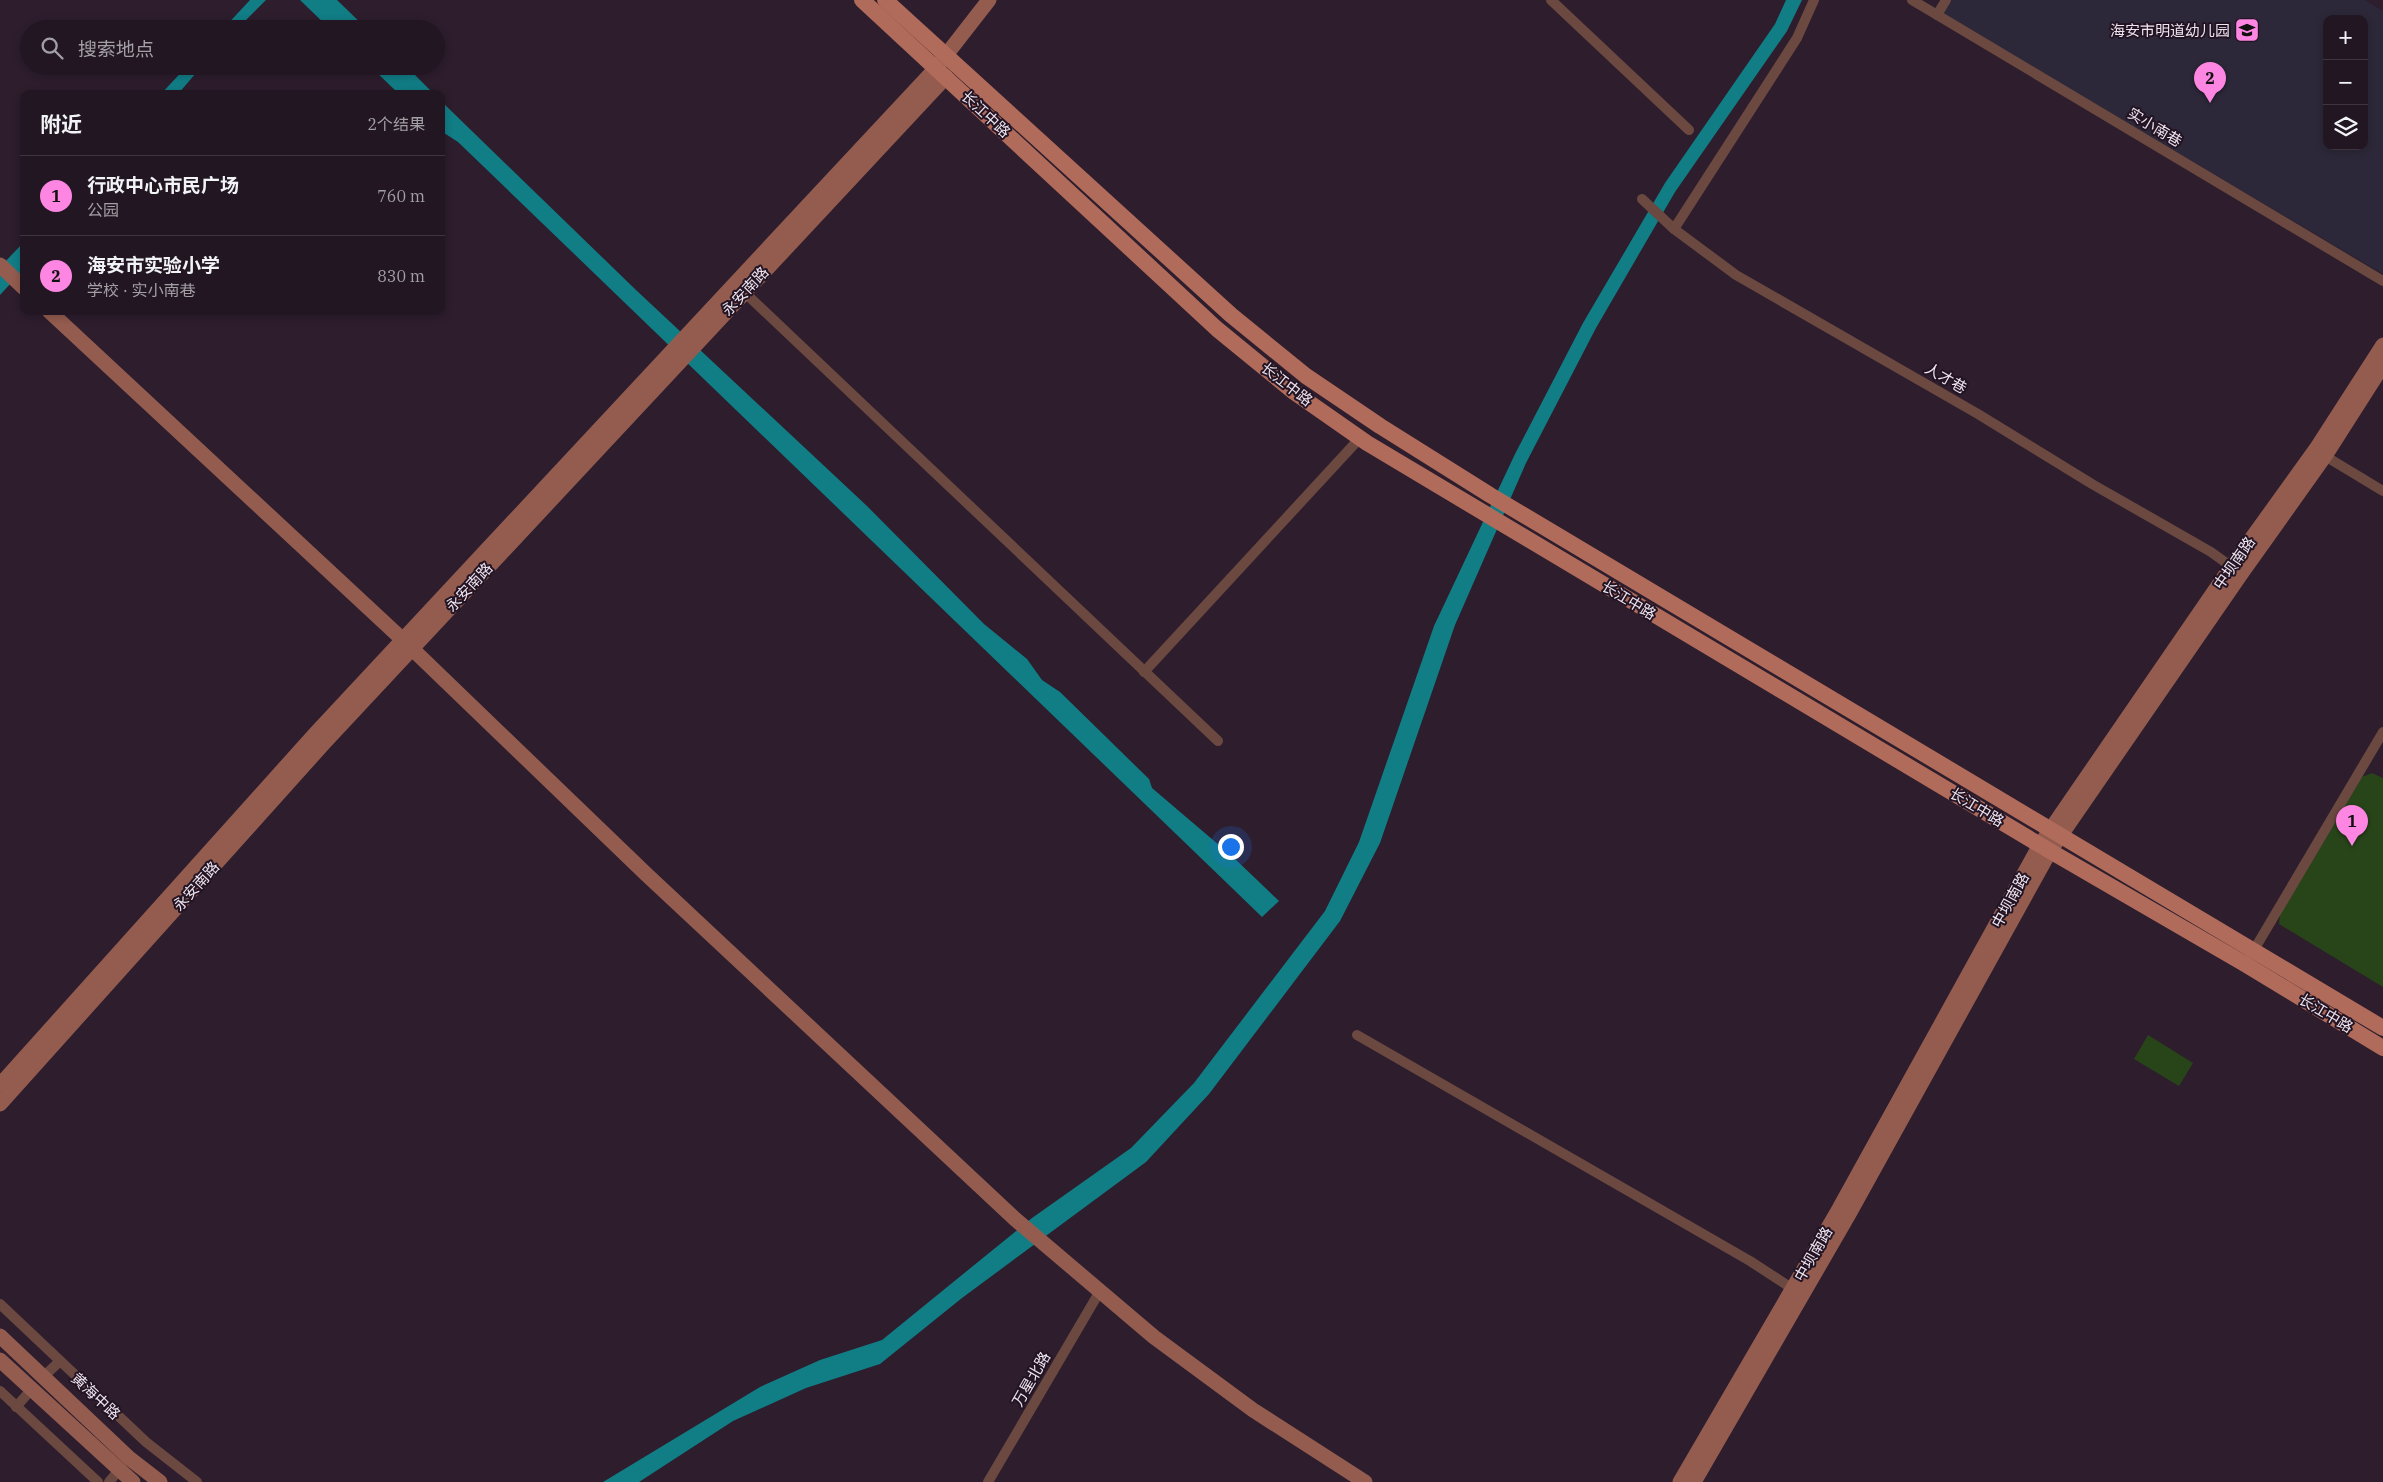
<!DOCTYPE html>
<html lang="zh">
<head>
<meta charset="utf-8">
<style>
	body { margin:0; font-family:"IBM Plex Serif","Noto Sans SC",serif; background:#2a1f2a; color:#f1f3f6 }
	.controls { position:absolute; right:15px; top:15px; display:grid; overflow:hidden; border-radius:10px; box-shadow:0 2px 8px #0003 }
	.controls button { width:45px; height:45px; display:grid; place-items:center; padding:0; border:0; border-bottom:1px solid #3f3540; background:#221622; color:#f1f3f6; font:25px sans-serif }
	.you { position:absolute; left:1230px; top:846px; width:18px; height:18px; margin:-12px; border:4px solid #fff; border-radius:50%; background:#1a73e8; box-shadow:0 0 0 8px #1a73e833 }
	.badge { display:grid; place-items:center; width:32px; height:32px; border-radius:50%; background:#fd86e2; color:#111; font-size:16px; font-weight:700 }
	.pin { position:absolute; translate:-50% -41px; filter:drop-shadow(0 1px 2px #0008) }
	.pin::after { content:''; position:absolute; top:26px; width:18px; height:15px; background:inherit; clip-path:polygon(0 0,100% 0,50% 100%) }
	.list { margin:0; padding:0; list-style:none }
	h2 { display:flex; justify-content:space-between; align-items:center; height:65px; margin:0; padding:0 20px; font-size:21px }
	h2 small { font-size:16px; font-weight:400; color:#a29fa5 }
	.list li { display:grid; grid-template-columns:32px 1fr auto; gap:15px; align-items:center; box-sizing:border-box; height:80px; padding:0 20px; border-top:1px solid #3f3540 }
	.list b { display:block; font-size:19px; white-space:nowrap }
	.list p { margin:0; font-size:16px; white-space:nowrap; color:#a29fa5 }
	.list em { font-size:16px; font-style:normal; color:#a29fa5 }
	.icon { flex:none; width:28px; height:28px; fill:none; stroke:currentColor; stroke-width:2; stroke-linecap:round; stroke-linejoin:round }
	.map { position:relative; flex:none; width:2383px; height:1482px; overflow:hidden }
	.search { position:absolute; background:#221622; box-shadow:0 2px 8px #0003; left:20px; top:20px; width:425px; height:55px; display:flex; align-items:center; gap:12px; box-sizing:border-box; padding:0 18px; border-radius:28px; color:#a29fa5; font-size:19px }
	.panel { position:absolute; background:#221622; box-shadow:0 2px 8px #0003; left:20px; top:90px; width:425px; height:225px; border-radius:10px }
	.map>svg:first-child { display:block }
	.education { fill:#2c2839; fill-rule:evenodd }
	.green { fill:#284519 }
	.water { fill:#117d85 }
	.lines { fill:none; stroke-linecap:round; stroke-linejoin:round }
	.street { stroke:#6b4940; stroke-width:10 }
	.secondary { stroke:#935c4f; stroke-width:15 }
	.primary { stroke:#b16b5a; stroke-width:16 }
	.labels { text-anchor:middle; dominant-baseline:central; stroke-width:4; stroke-linejoin:round; paint-order:stroke }
	.poi-label { font-size:15px; fill:#eee4ef; stroke:#231424; text-anchor:end }
	.street-label { font-size:15px; fill:#eee4ef; stroke:#231424 }
</style>
</head>
<body>
<div class="map">
<svg width="2383" height="1482" viewBox="0 0 2383 1482">
	<rect width="100%" height="100%" fill="#2d1d2d"/>
	<path class="education" d="M 1951,0 L 2365,0 L 2383,11 L 2383,274 L 1942,14 ZM 2327,19 L 2364,19 L 2364,146 L 2327,146 Z"/>
	<g class="green">
		<polygon points="2372,773 2383,778 2383,987 2279,924 2280,914 2362,777"/>
		<polygon points="2148,1035 2193,1063 2179,1086 2134,1059"/>
	</g>
	<g class="water">
		<polygon points="250,0 266,0 237,29 223,29"/>
		<polygon points="300,0 337,0 367,29 330,29"/>
		<polygon points="1786,0 1802,0 1787,31 1675,192 1596,328 1526,463 1455,625 1380,843 1340,921 1209,1094 1146,1162 962,1298 880,1364 806,1388 733,1421 639,1482 603,1482 760,1387 820,1360 882,1340 1032,1218 1131,1148 1194,1083 1325,911 1359,842 1434,626 1515,454 1583,323 1665,183 1775,24"/>
		<polygon points="187,66 202,66 178,94 161,94"/>
		<polygon points="370,66 406,66 434,94 399,94"/>
		<polygon points="441,101 636,290 867,506 984,624 1027,659 1042,680 1060,692 1149,779 1152,788 1233,857 1279,901 1262,917 1231,887 458,142 441,131"/>
		<polygon points="24,242 24,269 0,295 0,267"/>
	</g>
	<g class="lines">
		<g class="street">
			<polyline points="1551,0 1689,130"/>
			<polyline points="1912,0 2383,281"/>
			<polyline points="1937,15 1946,0"/>
			<polyline points="1642,199 1674,229 1736,275 1978,414 2092,484 2211,552 2236,570"/>
			<polyline points="1674,229 1797,38 1814,0"/>
			<polyline points="741,289 1218,741"/>
			<polyline points="2325,456 2383,491"/>
			<polyline points="1144,672 1360,438"/>
			<polyline points="2251,955 2383,732"/>
			<polyline points="1357,1035 1750,1261 1793,1289"/>
			<polyline points="0,1304 146,1442 197,1482"/>
			<polyline points="43,1377 59,1362"/>
			<polyline points="0,1391 98,1482"/>
			<polyline points="16,1407 31,1390"/>
			<polyline points="109,1482 119,1470"/>
			<polyline points="988,1482 1100,1291"/>
		</g>
		<g class="secondary">
			<polyline points="0,265 24,288"/>
			<polyline points="49,311 403,640 646,874 1015,1219 1154,1337 1253,1410 1365,1482"/>
			<polyline points="0,1085 315,734 936,68 989,0"/>
			<polyline points="0,1104 324,743 946,77"/>
			<polyline points="0,1336 129,1458 160,1482"/>
			<polyline points="0,1360 133,1482"/>
			<polyline points="1680,1482 1839,1209 2040,845 2231,567 2316,449 2383,345"/>
			<polyline points="1694,1482 1849,1214 2050,851 2241,574 2325,456 2383,365"/>
		</g>
		<g class="primary">
			<polyline points="862,0 1217,329 1294,392 1367,443 2050,851 2245,964 2383,1048"/>
			<polyline points="885,0 1231,315 1306,376 1380,426 1490,495 2383,1028"/>
		</g>
	</g>
	<defs>
		<symbol id="school-square" viewBox="-11 -11 22 22"><rect x="-9" y="-9" width="18" height="18" rx="4" fill="#fd86e2" stroke="#231424"/><path d="M0-5L7-2L0 1L-7-2ZM-4 1L0 2.5L4 1V4Q0 6-4 4Z" fill="#111"/></symbol>
	</defs>
	<g fill-rule="evenodd">
		<use href="#school-square" x="2233" y="16" width="28" height="28"/>
	</g>
	<g class="labels">
		<g class="poi-label">
			<text x="2230" y="30">海安市明道幼儿园</text>
		</g>
		<g class="street-label">
			<text transform="translate(986 114) rotate(43)">长江中路</text>
			<text transform="translate(2155 127) rotate(31)">实小南巷</text>
			<text transform="translate(745 291) rotate(-47)">永安南路</text>
			<text transform="translate(1946 378) rotate(30)">人才巷</text>
			<text transform="translate(1287 384) rotate(38)">长江中路</text>
			<text transform="translate(2234 563) rotate(-55)">中坝南路</text>
			<text transform="translate(469 587) rotate(-47)">永安南路</text>
			<text transform="translate(1629 600) rotate(31)">长江中路</text>
			<text transform="translate(1977 807) rotate(31)">长江中路</text>
			<text transform="translate(196 886) rotate(-48)">永安南路</text>
			<text transform="translate(2010 900) rotate(-61)">中坝南路</text>
			<text transform="translate(2326 1013) rotate(31)">长江中路</text>
			<text transform="translate(1813 1254) rotate(-60)">中坝南路</text>
			<text transform="translate(1031 1379) rotate(-60)">万星北路</text>
			<text transform="translate(96 1396) rotate(43)">黄海中路</text>
		</g>
	</g>
</svg>
<div class="controls">
<button>+</button>
<button>−</button>
<button><svg class="icon" aria-label="layers" viewBox="0 0 24 24"><path d="M12 4l9 5-9 5-9-5zM3 14l9 5 9-5"/></svg></button>
</div>
<div class="you"></div>
<div class="pin badge" style="left:2352px;top:846px">1</div>
<div class="pin badge" style="left:2210px;top:103px">2</div>
<div class="search"><svg class="icon" aria-label="search" viewBox="0 0 24 24"><circle cx="10" cy="10" r="6"/><path d="M15 15l6 6"/></svg>搜索地点</div>
<section class="panel">
<h2>附近<small>2个结果</small></h2>
<ul class="list">
<li><span class="badge">1</span><div><b>行政中心市民广场</b><p>公园</p></div><em>760 m</em></li>
<li><span class="badge">2</span><div><b>海安市实验小学</b><p>学校 · 实小南巷</p></div><em>830 m</em></li>
</ul>
</section>
</div>
</body>
</html>
